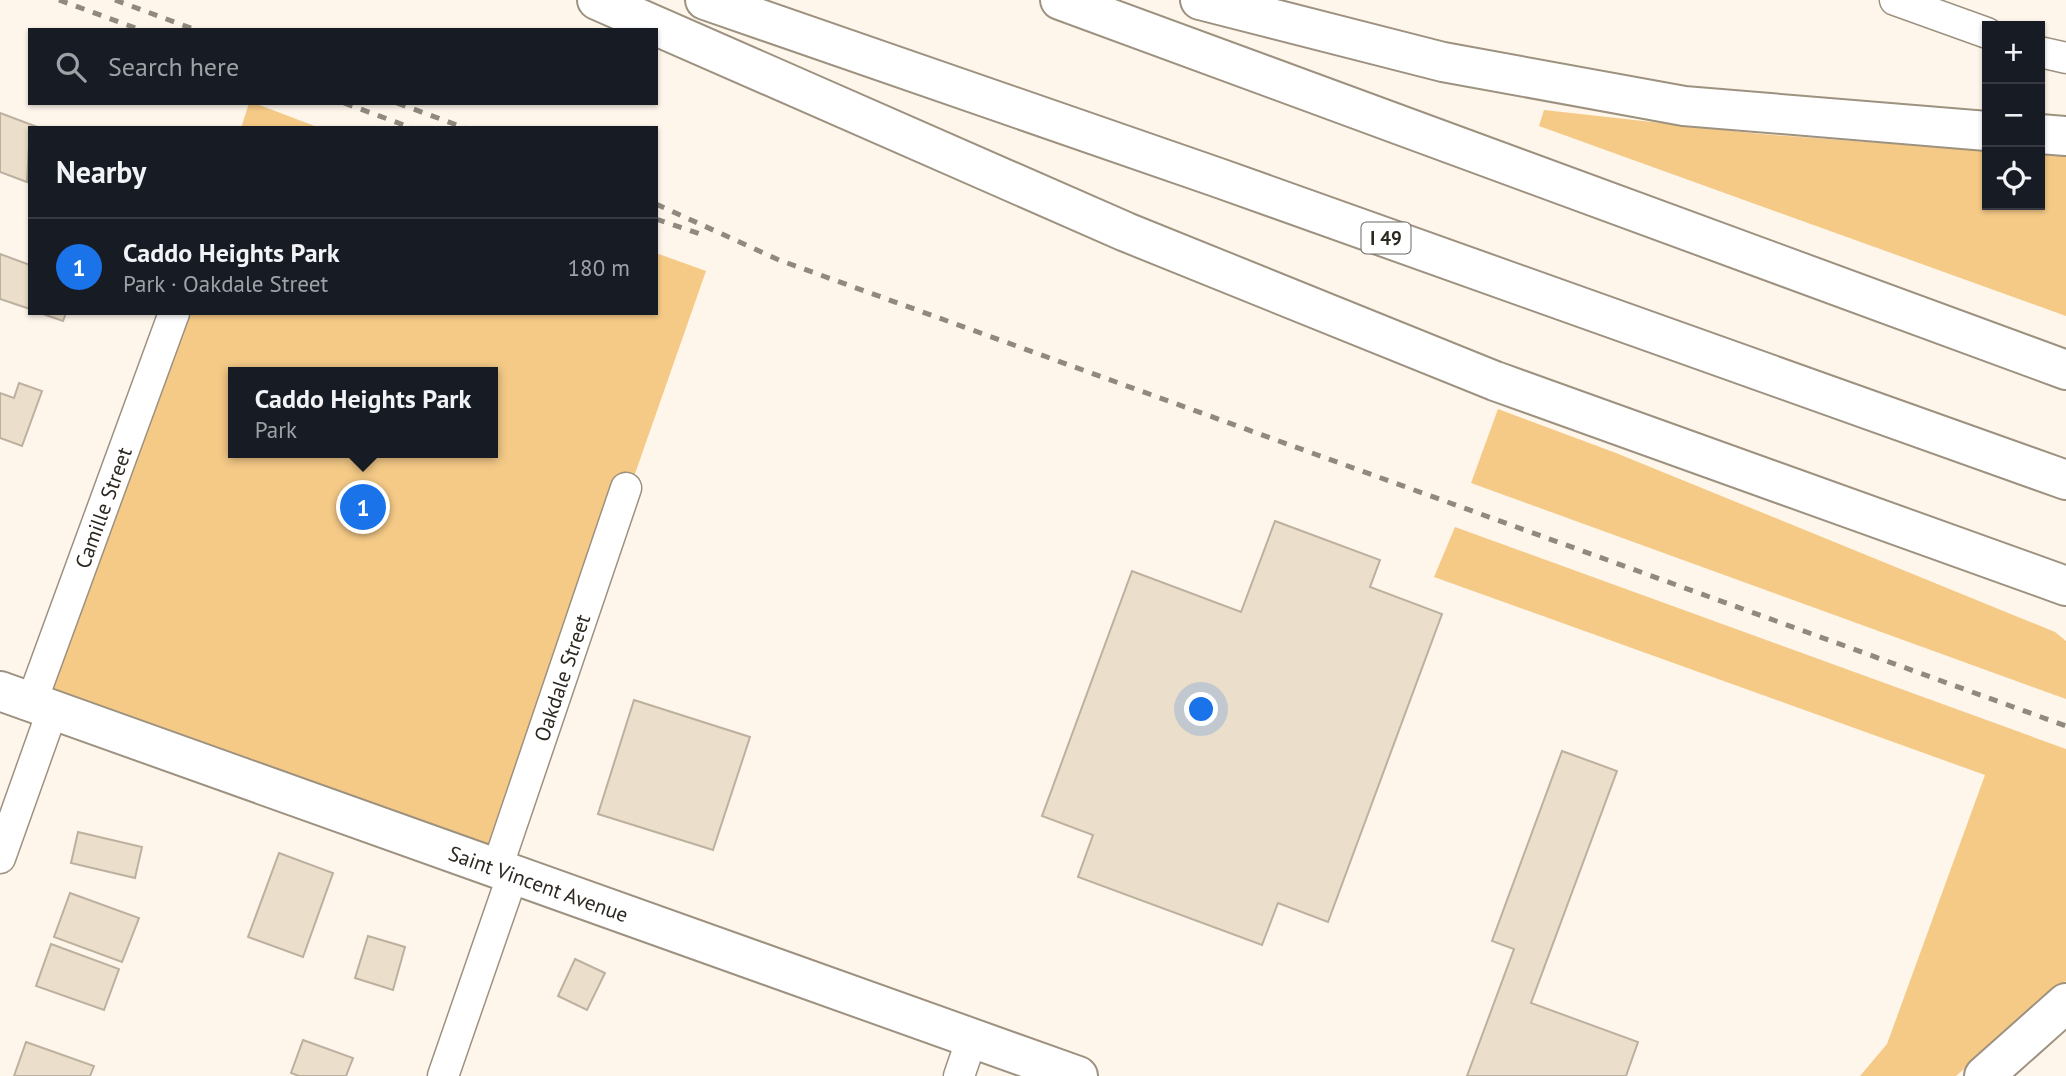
<!DOCTYPE html>
<html lang="en">
<head>
<meta charset="utf-8">
<style>
	body { margin:0; font-family:"PT Sans",sans-serif; background:#20242c; color:#f1f3f6 }
	.controls { position:absolute; right:21px; top:21px; display:grid; overflow:hidden; border-radius:0px; box-shadow:0 2px 5px #0004 }
	.controls button { width:63px; height:63px; display:grid; place-items:center; padding:0; border:0; border-bottom:2px solid #363941; background:#171b24; color:#f1f3f6; font:35px sans-serif }
	.you { position:absolute; left:1202px; top:710px; width:24px; height:24px; margin:-18px; border:5px solid #fff; border-radius:50%; background:#1a73e8; box-shadow:0 0 0 10px #1a73e833 }
	.badge { display:grid; place-items:center; width:46px; height:46px; border-radius:50%; background:#1a73e8; color:#fff; font-size:23px; font-weight:700 }
	.pin { position:absolute; translate:-50% -50%; border:4px solid #fff; box-shadow:0 2px 7px #0006 }
	.popup { position:absolute; left:228px; top:367px; width:270px; height:91px; box-sizing:border-box; display:grid; place-content:center; border-radius:0px; background:#171b24; filter:drop-shadow(0 2px 5px #0005); font-size:23px; white-space:nowrap; color:#9ea1a6 }
	.popup b { font-size:26px; color:#f1f3f6 }
	.popup::after { content:''; position:absolute; left:50%; top:100%; margin-left:-14px; border:14px solid transparent; border-top-color:#171b24 }
	.list { margin:0; padding:0; list-style:none }
	h2 { display:flex; justify-content:space-between; align-items:center; height:91px; margin:0; padding:0 28px; font-size:30px }
	h2 small { font-size:23px; font-weight:400; color:#9ea1a6 }
	.list li { display:grid; grid-template-columns:46px 1fr auto; gap:21px; align-items:center; box-sizing:border-box; height:98px; padding:0 28px; border-top:2px solid #363941 }
	.list b { display:block; font-size:26px; white-space:nowrap }
	.list p { margin:0; font-size:23px; white-space:nowrap; color:#9ea1a6 }
	.list em { font-size:23px; font-style:normal; color:#9ea1a6 }
	.icon { flex:none; width:38px; height:38px; fill:none; stroke:currentColor; stroke-width:2; stroke-linecap:round; stroke-linejoin:round }
	.map { position:relative; flex:none; width:2066px; height:1076px; overflow:hidden }
	.search { position:absolute; background:#171b24; box-shadow:0 2px 5px #0004; left:28px; top:28px; width:630px; height:77px; display:flex; align-items:center; gap:18px; box-sizing:border-box; padding:0 24px; border-radius:0px; color:#9ea1a6; font-size:26px }
	.panel { position:absolute; background:#171b24; box-shadow:0 2px 5px #0004; left:28px; top:126px; width:630px; height:189px; border-radius:0px }
	.map>svg:first-child { display:block }
	.green { fill:#f5ca87; fill-rule:evenodd }
	.building { fill:#ebdeca; stroke:#bdb09e; stroke-width:2 }
	.lines { fill:none; stroke-linecap:round; stroke-linejoin:round }
	.street-casing { stroke:#9d917f; stroke-width:33 }
	.secondary-casing { stroke:#9d917f; stroke-width:42 }
	.highway-casing { stroke:#9d917f; stroke-width:42 }
	.street { stroke:#fff; stroke-width:30 }
	.secondary { stroke:#fff; stroke-width:38 }
	.highway { stroke:#fff; stroke-width:38 }
	.rail { stroke:#8f8980; stroke-width:5; stroke-dasharray:9 9; stroke-linecap:butt }
	.labels { text-anchor:middle; dominant-baseline:central; stroke-width:5; stroke-linejoin:round; paint-order:stroke }
	.shield { fill:#fff; stroke:#6b6863; stroke-width:2 }
	.shield-label { font-size:19px; font-weight:bold; fill:#2c2820 }
	.street-label { font-size:21px; fill:#2c2820; stroke:#fff }
</style>
</head>
<body>
<div class="map">
<svg width="2066" height="1076" viewBox="0 0 2066 1076">
	<rect width="100%" height="100%" fill="#fef6eb"/>
	<g class="green">
		<polygon points="249,103 254,103 320,128 241,128"/>
		<polygon points="1544,110 1761,134 1987,151 1987,205 2040,205 2040,154 2066,155 2066,316 1539,126"/>
		<path d="M 656,253 L 706,271 L 497,868 L 32,701 L 174,313 L 656,313 ZM 233,372 L 492,372 L 492,453 L 233,453 Z"/>
		<polygon points="1498,409 1616,453 2055,632 2066,641 2066,699 1471,483"/>
		<polygon points="1455,527 2066,749 2066,981 1956,1076 1860,1076 1887,1044 1985,775 1434,577"/>
	</g>
	<g class="building">
		<polygon points="0,113 40,128 30,128 27,182 0,172"/>
		<polygon points="0,254 30,265 30,309 0,299"/>
		<polygon points="40,313 66,313 63,321"/>
		<polygon points="19,383 42,391 22,446 0,438 0,393 14,398"/>
		<polygon points="1275,521 1380,560 1370,587 1442,614 1328,922 1278,903 1262,945 1078,877 1093,835 1042,816 1132,571 1241,612"/>
		<polygon points="634,700 750,737 713,850 598,814"/>
		<polygon points="1562,751 1617,771 1531,1003 1638,1042 1626,1076 1467,1076 1514,949 1492,941"/>
		<polygon points="78,832 142,847 135,878 71,863"/>
		<polygon points="279,853 333,873 303,957 248,937"/>
		<polygon points="70,893 139,918 122,962 54,937"/>
		<polygon points="368,936 405,947 393,990 355,978"/>
		<polygon points="51,944 119,969 104,1010 36,986"/>
		<polygon points="575,959 605,973 587,1010 558,996"/>
		<polygon points="303,1040 353,1058 346,1076 299,1076 291,1073"/>
		<polygon points="26,1042 94,1066 90,1076 14,1076"/>
	</g>
	<g class="lines">
		<defs>
			<g id="street">
				<polyline points="1895,0 1987,33"/>
				<polyline points="2040,52 2066,58"/>
				<path id="s1" d="M 32,701 L 174,313"/>
				<polyline points="0,858 53,709"/>
				<path id="s2" d="M 497,868 L 626,488"/>
				<polyline points="443,1076 513,874"/>
				<polyline points="959,1076 972,1038"/>
			</g>
			<g id="secondary">
				<path id="s3" d="M 0,691 L 1078,1076"/>
				<polyline points="1984,1076 2066,1003"/>
			</g>
			<g id="highway">
				<polyline points="597,0 1126,232 1495,381 2066,586"/>
				<polyline points="705,0 1219,178 2066,480"/>
				<polyline points="1060,0 2066,370"/>
				<polyline points="1200,0 1443,62 1684,106 1987,131"/>
				<polyline points="2040,134 2066,136"/>
			</g>
		</defs>
		<use href="#street" class="street-casing"/>
		<use href="#secondary" class="secondary-casing"/>
		<use href="#highway" class="highway-casing"/>
		<use href="#street" class="street"/>
		<use href="#secondary" class="secondary"/>
		<use href="#highway" class="highway"/>
		<g class="rail">
			<polyline points="59,0 141,30"/>
			<polyline points="115,0 196,30"/>
			<polyline points="344,103 412,128"/>
			<polyline points="397,103 465,128"/>
			<polyline points="656,204 779,260 2066,726"/>
			<polyline points="656,219 706,236"/>
		</g>
	</g>
	<g class="labels">
		<rect class="shield" x="1361.5" y="222.5" width="49" height="31" rx="5"/>
		<g class="shield-label">
			<text x="1386" y="238">I 49</text>
		</g>
		<g class="street-label">
			<text stroke="none"><textPath href="#s1" startOffset="206">Camille Street</textPath></text>
			<text stroke="none"><textPath href="#s2" startOffset="201">Oakdale Street</textPath></text>
			<text stroke="none"><textPath href="#s3" startOffset="572">Saint Vincent Avenue</textPath></text>
		</g>
	</g>
</svg>
<div class="controls">
<button>+</button>
<button>−</button>
<button><svg class="icon" aria-label="locate" viewBox="0 0 24 24"><circle cx="12" cy="12" r="6"/><path d="M12 2v4M12 18v4M2 12h4M18 12h4"/></svg></button>
</div>
<div class="you"></div>
<div class="pin badge" style="left:363px;top:507px">1</div>
<div class="popup"><b>Caddo Heights Park</b>Park</div>
<div class="search"><svg class="icon" aria-label="search" viewBox="0 0 24 24"><circle cx="10" cy="10" r="6"/><path d="M15 15l6 6"/></svg>Search here</div>
<section class="panel">
<h2>Nearby<small></small></h2>
<ul class="list">
<li><span class="badge">1</span><div><b>Caddo Heights Park</b><p>Park · Oakdale Street</p></div><em>180 m</em></li>
</ul>
</section>
</div>
</body>
</html>
